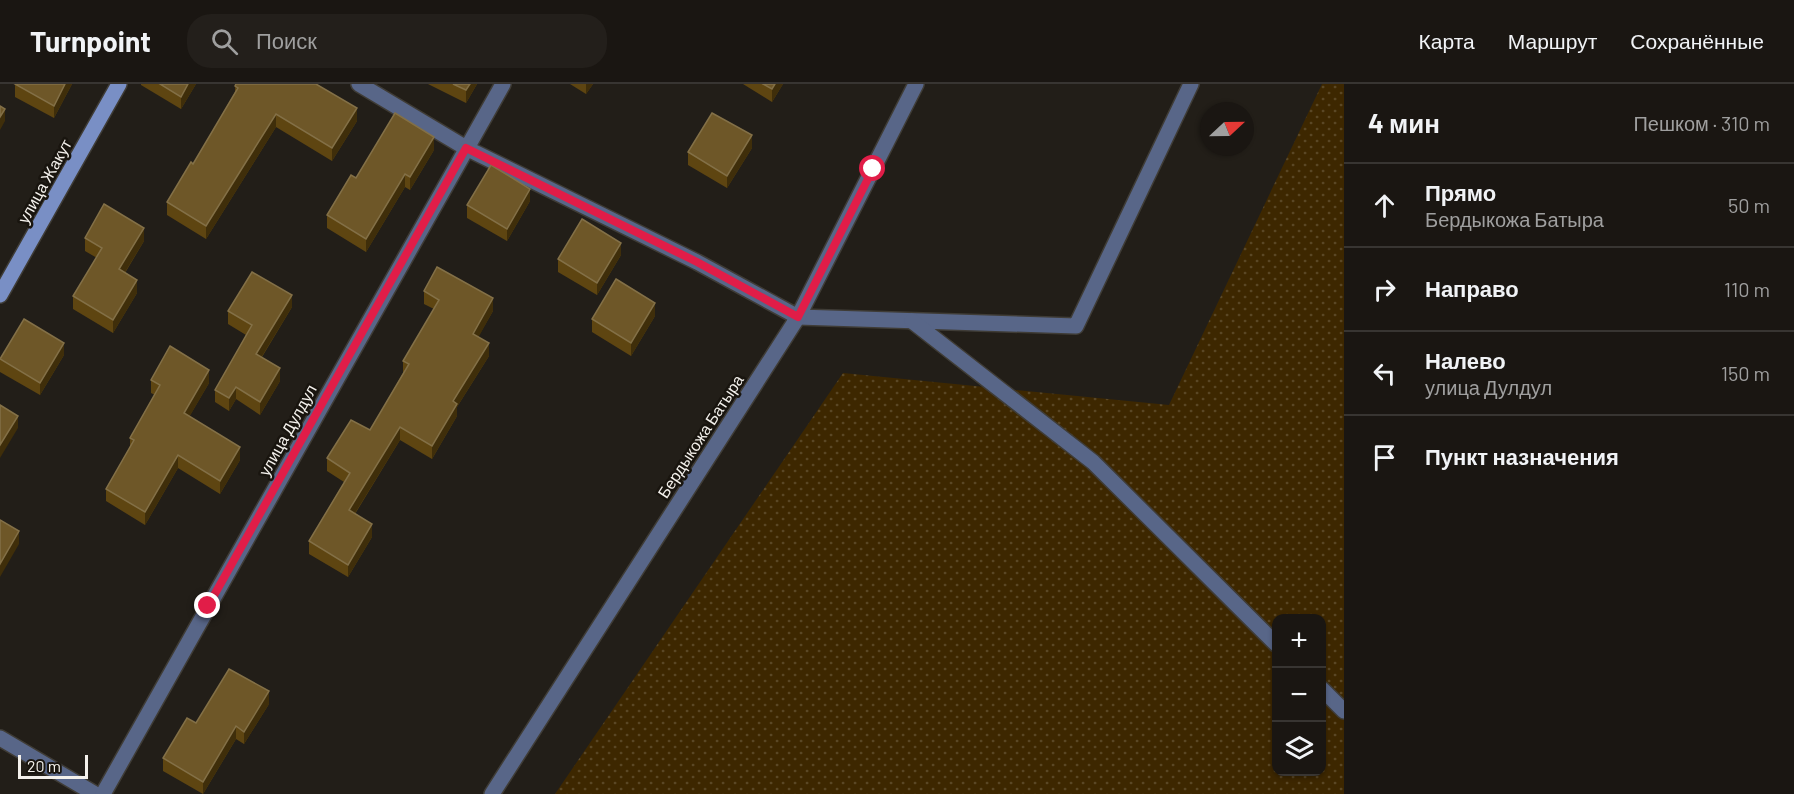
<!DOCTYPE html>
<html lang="ru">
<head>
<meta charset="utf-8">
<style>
	body { margin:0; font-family:Barlow,sans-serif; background:#231f1b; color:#f1f3f6 }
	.controls { position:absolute; right:18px; bottom:18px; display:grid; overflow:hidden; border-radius:12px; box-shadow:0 2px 4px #0004 }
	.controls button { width:54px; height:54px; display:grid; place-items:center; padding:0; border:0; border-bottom:2px solid #383532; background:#1a1612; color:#f1f3f6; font:30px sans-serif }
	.compass { position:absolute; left:1200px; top:18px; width:54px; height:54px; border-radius:50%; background:#1a1612; box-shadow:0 2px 4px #0004; rotate:68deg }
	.scale { position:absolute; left:18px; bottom:15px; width:70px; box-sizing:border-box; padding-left:6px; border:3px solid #f4f1ec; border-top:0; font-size:16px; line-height:21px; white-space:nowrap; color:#f4f1ec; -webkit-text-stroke:4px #19150f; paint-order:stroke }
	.stop { position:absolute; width:18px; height:18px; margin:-14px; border:4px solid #e11d48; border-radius:50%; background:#fff }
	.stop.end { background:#e11d48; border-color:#fff; box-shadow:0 2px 6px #0008 }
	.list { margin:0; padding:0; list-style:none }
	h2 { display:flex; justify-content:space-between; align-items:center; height:78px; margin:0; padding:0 24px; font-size:26px }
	h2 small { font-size:20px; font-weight:400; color:#9f9f9f }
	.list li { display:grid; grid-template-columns:39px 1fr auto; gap:18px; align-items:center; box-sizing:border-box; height:84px; padding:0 24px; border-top:2px solid #383532 }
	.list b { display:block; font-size:22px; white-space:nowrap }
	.list p { margin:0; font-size:20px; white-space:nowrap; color:#9f9f9f }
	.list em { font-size:20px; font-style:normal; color:#9f9f9f }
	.icon { flex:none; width:33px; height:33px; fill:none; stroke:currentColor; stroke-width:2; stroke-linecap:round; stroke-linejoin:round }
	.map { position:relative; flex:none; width:1344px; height:710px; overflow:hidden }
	header { display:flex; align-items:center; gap:36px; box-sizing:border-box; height:84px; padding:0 30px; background:#1a1612; border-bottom:2px solid #383532 }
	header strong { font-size:28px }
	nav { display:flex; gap:33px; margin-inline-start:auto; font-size:21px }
	.search { width:420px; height:54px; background:#231f1b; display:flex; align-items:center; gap:15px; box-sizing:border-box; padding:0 21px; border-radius:24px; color:#9f9f9f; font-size:22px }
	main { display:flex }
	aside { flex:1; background:#1a1612 }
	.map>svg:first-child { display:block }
	.grass { fill:url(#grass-dots); fill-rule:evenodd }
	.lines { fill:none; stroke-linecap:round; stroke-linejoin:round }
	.street-casing { stroke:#3f3c36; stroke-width:18 }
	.secondary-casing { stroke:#3f3c36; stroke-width:18 }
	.street { stroke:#586688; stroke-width:15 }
	.secondary { stroke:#798fc5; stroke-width:15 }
	.wall { fill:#5e4511 }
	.shaded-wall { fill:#3f2e0a }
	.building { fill:#6e5728; stroke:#837047; stroke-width:1.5 }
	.route { stroke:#e11d48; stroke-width:8 }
	.labels { text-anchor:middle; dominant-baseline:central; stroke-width:5; stroke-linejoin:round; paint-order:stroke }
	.street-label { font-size:16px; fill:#f4f1ec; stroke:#19150f }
</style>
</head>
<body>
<header>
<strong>Turnpoint</strong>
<div class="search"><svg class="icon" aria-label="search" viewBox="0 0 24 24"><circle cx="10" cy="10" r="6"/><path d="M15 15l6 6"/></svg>Поиск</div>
<nav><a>Карта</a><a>Маршрут</a><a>Сохранённые</a></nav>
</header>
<main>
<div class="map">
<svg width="1344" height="710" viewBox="0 0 1344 710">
	<defs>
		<pattern id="grass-dots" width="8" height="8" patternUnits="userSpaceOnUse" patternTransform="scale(1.5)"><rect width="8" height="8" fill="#3d2700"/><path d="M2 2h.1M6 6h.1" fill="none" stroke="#5a4725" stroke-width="1.8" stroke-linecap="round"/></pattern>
	</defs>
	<rect width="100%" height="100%" fill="#221e18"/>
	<path class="grass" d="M 1322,0 L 1344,0 L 1344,710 L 555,710 L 843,289 L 1169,321 ZM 1276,534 L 1322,534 L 1322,688 L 1276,688 Z"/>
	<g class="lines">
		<defs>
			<g id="street">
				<polyline points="359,0 466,64 697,178 798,233 1076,242 1191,0"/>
				<polyline points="912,237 1093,378 1276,560"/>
				<polyline points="1322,605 1344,627"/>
				<polyline points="0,654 95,710"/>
				<polyline points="103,710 503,0"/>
				<polyline points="492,710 798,233 916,0"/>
			</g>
			<polyline id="secondary" points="0,211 119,0"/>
		</defs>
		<use href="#street" class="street-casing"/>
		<use href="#secondary" class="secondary-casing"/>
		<use href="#street" class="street"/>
		<use href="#secondary" class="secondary"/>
	</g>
	<g class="wall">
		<polygon points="15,0 72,0 54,34 15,13"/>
		<polygon points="141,0 196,0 181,25 141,1"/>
		<polygon points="428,0 477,0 466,19"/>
		<polygon points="570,0 593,0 586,10"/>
		<polygon points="743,0 783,0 772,18"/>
		<polygon points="235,2 357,37 332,77 276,43 206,155 167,131 167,118 193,80 235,8"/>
		<polygon points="752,64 727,104 688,81 688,68"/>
		<polygon points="434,66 410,106 405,103 366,168 327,144 327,131 356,94"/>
		<polygon points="530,117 507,157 467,134 467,121"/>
		<polygon points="85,154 144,157 125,189 137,209 113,249 73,225 73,212 97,174 85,167"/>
		<polygon points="621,171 597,211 558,188 558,175"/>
		<polygon points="424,207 493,227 478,253 489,272 457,323 457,332 432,375 400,356 355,430 372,453 348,493 309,470 309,457 344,398 327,387 327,374 370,346 403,289 403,277 434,225 424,220"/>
		<polygon points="292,223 262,273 280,297 260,331 236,315 229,327 215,318 215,306 246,251 228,240 228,227"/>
		<polygon points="655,232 631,272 592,248 592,235"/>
		<polygon points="64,271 40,311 0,288 0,275"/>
		<polygon points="151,296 209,299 189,333 240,376 220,410 178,384 145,441 106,417 106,405 130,363 130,354 155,311 151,309"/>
		<polygon points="269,620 244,660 236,655 203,710 163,687 163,674 196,639"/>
	</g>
	<g class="shaded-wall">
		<polygon points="65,0 72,0 54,34 54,22"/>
		<polygon points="188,0 196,0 181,25 181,13"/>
		<polygon points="470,0 477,0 466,19 466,6"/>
		<polygon points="586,0 593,0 586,10"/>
		<polygon points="775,0 783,0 772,18 772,5"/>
		<polygon points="357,24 357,37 332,77 332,64"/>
		<polygon points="5,25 5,37 0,46 0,33"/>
		<polygon points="276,30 276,43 206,155 206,142"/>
		<polygon points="752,51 752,64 727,104 727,92"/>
		<polygon points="434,53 434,66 410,106 410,93"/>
		<polygon points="405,90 405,103 366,168 366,155"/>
		<polygon points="530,105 530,117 507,157 507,145"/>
		<polygon points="144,144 144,157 119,198 119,185"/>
		<polygon points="621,159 621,171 597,211 597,199"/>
		<polygon points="137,196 137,209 113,249 113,236"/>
		<polygon points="292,211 292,223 256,282 256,270"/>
		<polygon points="493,214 493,227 473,263 473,250"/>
		<polygon points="655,219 655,232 631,272 631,259"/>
		<polygon points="64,259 64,271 40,311 40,299"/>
		<polygon points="489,259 489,272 457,323 457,332 432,375 432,362 453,317"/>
		<polygon points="280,284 280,297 260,331 260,318"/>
		<polygon points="209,286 209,299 184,342 184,329"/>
		<polygon points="236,303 236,315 229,327 229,314"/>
		<polygon points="18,332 18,344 0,374 0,361"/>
		<polygon points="400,343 400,356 349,439 349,426"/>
		<polygon points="240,363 240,376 220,410 220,397"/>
		<polygon points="178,371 178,384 145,441 145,428"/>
		<polygon points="372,440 372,453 348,493 348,481"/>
		<polygon points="19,447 19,460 0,493 0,480"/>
		<polygon points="269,607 269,620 244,660 244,648"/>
		<polygon points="236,642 236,655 203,710 203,698"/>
	</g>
	<g class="building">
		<polygon points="15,0 65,0 54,22"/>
		<polygon points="160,0 188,0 181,13"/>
		<polygon points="236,0 316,0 357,24 332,64 276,30 206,142 167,118 191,78 193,80 238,4 235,2"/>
		<polygon points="453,0 470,0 466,6"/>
		<polygon points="763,0 775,0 772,5"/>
		<polygon points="0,22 5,25 0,33"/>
		<polygon points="395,29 434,53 410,93 405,90 366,155 327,131 351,91 356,94"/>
		<polygon points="712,29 752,51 727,92 688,68"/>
		<polygon points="491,81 530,105 507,145 467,121"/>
		<polygon points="104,120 144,144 119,185 137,196 113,236 73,212 102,164 85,154"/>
		<polygon points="582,135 621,159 597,199 558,175"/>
		<polygon points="437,183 493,214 473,250 489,259 453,317 457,320 432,362 400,343 349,426 372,440 348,481 309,457 350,389 327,374 351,336 370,346 409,280 403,277 439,216 424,207"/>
		<polygon points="252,188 292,211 256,270 280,284 260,318 236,303 229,314 215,306 252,241 228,227"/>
		<polygon points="616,195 655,219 631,259 592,235"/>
		<polygon points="24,235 64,259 40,299 0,275"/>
		<polygon points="170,262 209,286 184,329 240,363 220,397 178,371 145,428 106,405 134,356 130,354 160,301 151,296"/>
		<polygon points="0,321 18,332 0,361"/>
		<polygon points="0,436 19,447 0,480"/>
		<polygon points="229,585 269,607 244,648 236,642 203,698 163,674 187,634 196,639"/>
	</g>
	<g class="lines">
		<polyline class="route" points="208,522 466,64 697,178 798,233 873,85"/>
	</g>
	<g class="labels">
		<g class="street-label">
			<text transform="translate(44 97) rotate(-61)">улица Жакут</text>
			<text transform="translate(287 346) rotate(-61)">улица Дулдул</text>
			<text transform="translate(700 352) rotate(-57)">Бердыкожа Батыра</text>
		</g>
	</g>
</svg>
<div class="controls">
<button>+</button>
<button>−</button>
<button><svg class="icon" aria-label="layers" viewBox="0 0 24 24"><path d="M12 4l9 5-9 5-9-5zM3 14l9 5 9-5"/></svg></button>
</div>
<svg class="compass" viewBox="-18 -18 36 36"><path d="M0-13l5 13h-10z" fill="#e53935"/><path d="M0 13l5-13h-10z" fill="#9f9f9f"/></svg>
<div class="scale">20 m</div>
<div class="stop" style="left:873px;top:85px"></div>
<div class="stop end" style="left:208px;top:522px"></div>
</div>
<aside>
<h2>4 мин<small>Пешком · 310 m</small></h2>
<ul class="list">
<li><svg class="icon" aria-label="ahead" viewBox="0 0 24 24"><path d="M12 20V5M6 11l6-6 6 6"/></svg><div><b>Прямо</b><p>Бердыкожа Батыра</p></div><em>50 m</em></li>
<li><svg class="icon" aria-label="right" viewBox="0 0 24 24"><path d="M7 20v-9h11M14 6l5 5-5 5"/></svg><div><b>Направо</b></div><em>110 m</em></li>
<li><svg class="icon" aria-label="left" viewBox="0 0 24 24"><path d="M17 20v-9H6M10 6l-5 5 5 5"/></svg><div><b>Налево</b><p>улица Дулдул</p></div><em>150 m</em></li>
<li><svg class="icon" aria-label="arrive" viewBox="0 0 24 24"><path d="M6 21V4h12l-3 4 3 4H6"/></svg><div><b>Пункт назначения</b></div></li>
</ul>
</aside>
</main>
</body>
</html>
